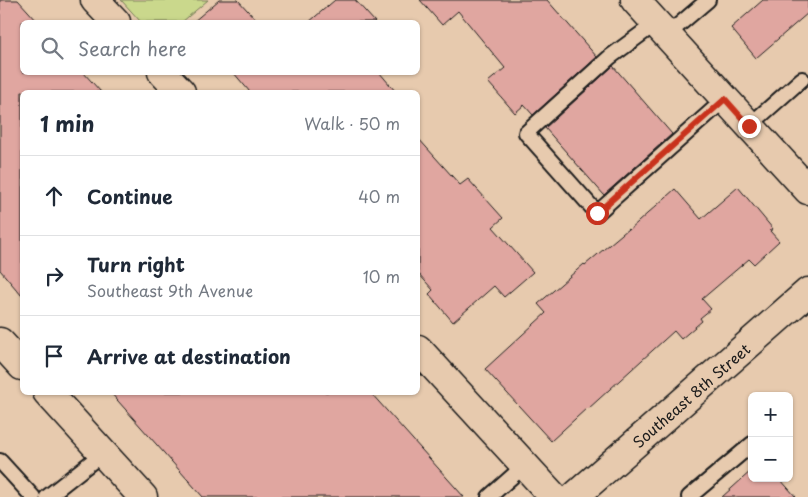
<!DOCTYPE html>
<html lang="en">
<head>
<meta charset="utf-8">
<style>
	body { margin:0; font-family:"Playpen Sans",sans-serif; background:#f2f2f3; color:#1f2937 }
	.controls { position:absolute; right:15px; bottom:15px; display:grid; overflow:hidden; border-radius:8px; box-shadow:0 1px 4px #0004 }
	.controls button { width:45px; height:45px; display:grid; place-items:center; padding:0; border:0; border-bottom:1px solid #e0e1e3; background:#fff; color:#1f2937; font:25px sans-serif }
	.stop { position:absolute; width:15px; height:15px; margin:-11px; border:4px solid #c8321e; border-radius:50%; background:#fff }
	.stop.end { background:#c8321e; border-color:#fff; box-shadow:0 1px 5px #0008 }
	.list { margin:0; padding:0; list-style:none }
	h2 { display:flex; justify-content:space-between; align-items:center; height:65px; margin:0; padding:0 20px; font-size:21px }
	h2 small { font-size:16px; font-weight:400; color:#747a83 }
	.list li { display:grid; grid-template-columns:32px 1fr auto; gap:15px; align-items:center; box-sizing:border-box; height:80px; padding:0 20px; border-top:1px solid #e0e1e3 }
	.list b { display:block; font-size:19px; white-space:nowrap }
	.list p { margin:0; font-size:16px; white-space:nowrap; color:#747a83 }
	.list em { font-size:16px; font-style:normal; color:#747a83 }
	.icon { flex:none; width:28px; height:28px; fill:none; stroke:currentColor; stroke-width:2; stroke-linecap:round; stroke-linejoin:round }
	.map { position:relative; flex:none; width:808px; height:497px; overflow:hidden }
	.search { position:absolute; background:#fff; box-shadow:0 1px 4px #0004; left:20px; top:20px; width:400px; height:55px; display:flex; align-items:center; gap:12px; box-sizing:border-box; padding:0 18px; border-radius:8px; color:#747a83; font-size:19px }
	.panel { position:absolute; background:#fff; box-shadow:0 1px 4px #0004; left:20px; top:90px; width:400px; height:305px; border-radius:8px }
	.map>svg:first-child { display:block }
	.green { fill:#cad88c; stroke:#737a54 }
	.building { fill:#e0a6a0; stroke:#1c1c1c }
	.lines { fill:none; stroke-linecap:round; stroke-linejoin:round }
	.service-casing { stroke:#1c1c1c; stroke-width:18 }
	.minor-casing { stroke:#1c1c1c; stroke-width:31 }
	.primary-casing { stroke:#1c1c1c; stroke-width:31 }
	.service { stroke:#e7caae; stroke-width:14 }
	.minor { stroke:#e7caae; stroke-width:28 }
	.primary { stroke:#e7caae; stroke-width:28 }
	.route { stroke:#c8321e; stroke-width:6 }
	.labels { text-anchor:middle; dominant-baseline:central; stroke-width:4.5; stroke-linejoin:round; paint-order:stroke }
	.street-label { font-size:15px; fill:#1c1c1c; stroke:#e7caae }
</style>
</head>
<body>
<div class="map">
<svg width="808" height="497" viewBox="0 0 808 497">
	<rect width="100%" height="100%" fill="#e7caae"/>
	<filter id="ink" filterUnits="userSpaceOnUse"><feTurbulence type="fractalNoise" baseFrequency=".02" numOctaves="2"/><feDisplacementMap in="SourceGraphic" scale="10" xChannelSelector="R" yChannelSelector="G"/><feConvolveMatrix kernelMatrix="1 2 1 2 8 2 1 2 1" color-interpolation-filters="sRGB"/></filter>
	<g filter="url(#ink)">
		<polygon class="green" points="121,0 208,0 182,22 141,22"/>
		<g class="building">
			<polygon points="0,0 18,0 38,22 22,22 22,72 83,72 101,92 22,92 22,296 0,270"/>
			<polygon points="219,0 238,0 258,22 193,22"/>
			<polygon points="335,0 355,0 375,22 309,22"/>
			<polygon points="420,0 547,0 597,57 533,115 524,105 515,113 488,82 505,68 458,11 442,25"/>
			<polygon points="763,0 808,0 808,13 756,58 731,28"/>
			<polygon points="613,66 672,134 604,195 545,128"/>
			<polygon points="233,72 379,72 396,92 250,92"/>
			<polygon points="418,138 460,185 468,179 503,218 493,227 533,272 504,297 494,286 453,322 429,294 433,290 418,273"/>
			<polygon points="738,187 773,229 770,231 779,241 754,264 749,259 702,299 711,309 700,318 702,321 681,339 674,331 588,409 587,408 551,441 485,369 546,313 538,304 584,264 585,265 628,229 629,230 675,189 701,219"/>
			<polygon points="110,392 370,392 464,497 203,497"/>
			<polygon points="752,470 752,478 779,478 796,497 722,497"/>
		</g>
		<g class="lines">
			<defs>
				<g id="service">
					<polyline points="656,23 610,57 526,133 597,213 725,99"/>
					<polyline points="667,35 708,0"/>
					<polyline points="749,126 802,79"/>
					<polyline points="0,461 33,497"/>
					<polyline points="47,497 103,453"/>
					<polyline points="489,497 525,465"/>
					<polyline points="689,497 752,444"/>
				</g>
				<g id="minor">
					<polyline points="635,0 808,190"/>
					<polyline points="0,342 22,366"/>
					<polyline points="47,392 143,497"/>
				</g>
				<g id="primary">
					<polyline points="95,0 116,22"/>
					<polyline points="162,72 181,92"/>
					<polyline points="418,349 554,497"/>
					<polyline points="574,497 808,292"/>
				</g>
			</defs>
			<use href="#service" class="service-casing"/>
			<use href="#minor" class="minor-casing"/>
			<use href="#primary" class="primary-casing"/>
			<use href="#service" class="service"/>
			<use href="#minor" class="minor"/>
			<use href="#primary" class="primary"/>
		</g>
	</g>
	<g class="lines" filter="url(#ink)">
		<polyline class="route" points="597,213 725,99 749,126"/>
	</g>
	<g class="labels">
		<g class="street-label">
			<text transform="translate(691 395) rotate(-41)">Southeast 8th Street</text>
		</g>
	</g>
</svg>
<div class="controls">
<button>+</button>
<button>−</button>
</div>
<div class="stop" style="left:597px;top:213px"></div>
<div class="stop end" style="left:749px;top:126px"></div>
<div class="search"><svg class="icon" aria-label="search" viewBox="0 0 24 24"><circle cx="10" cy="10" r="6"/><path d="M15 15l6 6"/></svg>Search here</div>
<section class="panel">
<h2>1 min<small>Walk · 50 m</small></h2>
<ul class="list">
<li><svg class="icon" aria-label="ahead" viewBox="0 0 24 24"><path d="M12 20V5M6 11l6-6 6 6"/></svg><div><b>Continue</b></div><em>40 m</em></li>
<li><svg class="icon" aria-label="right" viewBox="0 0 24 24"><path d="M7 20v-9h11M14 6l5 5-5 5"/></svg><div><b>Turn right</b><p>Southeast 9th Avenue</p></div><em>10 m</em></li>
<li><svg class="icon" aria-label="arrive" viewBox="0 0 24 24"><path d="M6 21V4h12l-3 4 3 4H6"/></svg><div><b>Arrive at destination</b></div></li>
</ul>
</section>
</div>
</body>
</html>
